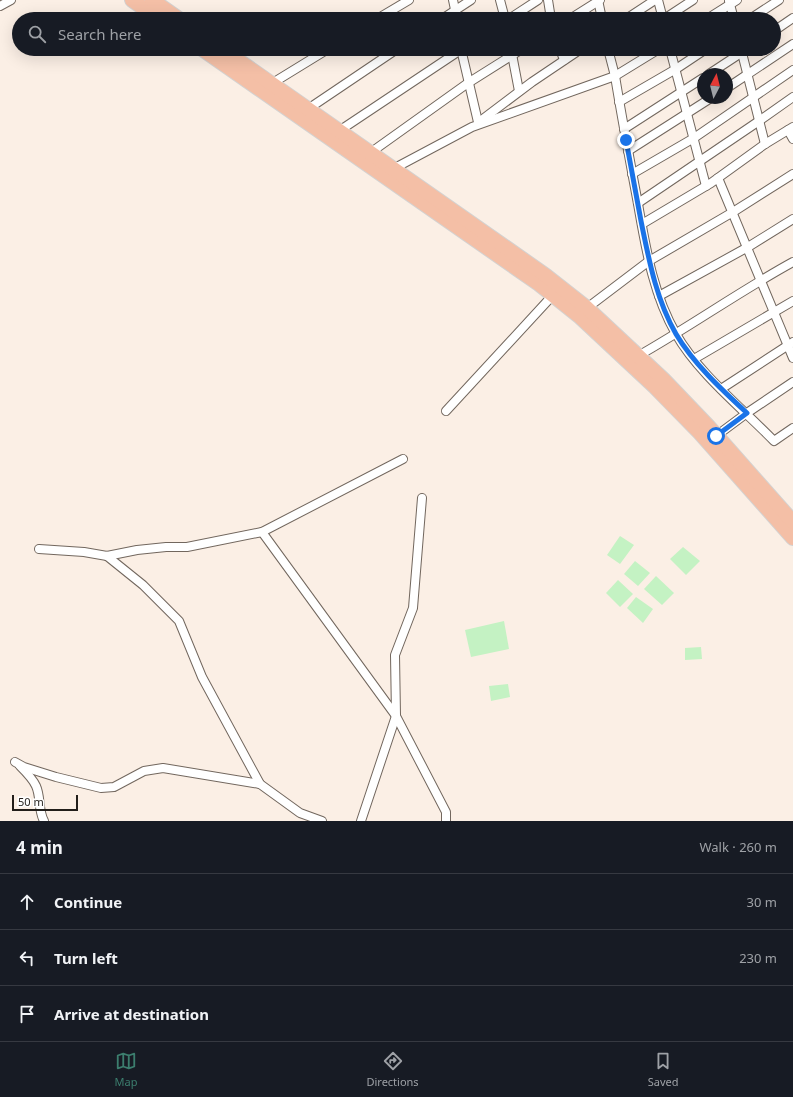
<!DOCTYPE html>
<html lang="en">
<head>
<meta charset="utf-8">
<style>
	body { margin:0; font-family:"Noto Sans",sans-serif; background:#242831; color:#f1f3f6 }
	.compass { position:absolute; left:697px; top:68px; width:36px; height:36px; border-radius:50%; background:#171b24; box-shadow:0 4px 16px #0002; rotate:7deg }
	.scale { position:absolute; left:12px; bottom:10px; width:66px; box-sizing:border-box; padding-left:4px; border:2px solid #221e1a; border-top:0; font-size:11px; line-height:14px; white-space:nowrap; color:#221e1a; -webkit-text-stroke:3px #fff; paint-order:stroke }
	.stop { position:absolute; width:12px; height:12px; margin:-9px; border:3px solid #1a73e8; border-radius:50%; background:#fff }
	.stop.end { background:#1a73e8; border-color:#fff; box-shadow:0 1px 4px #0008 }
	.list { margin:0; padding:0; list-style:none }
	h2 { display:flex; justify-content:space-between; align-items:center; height:52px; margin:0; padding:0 16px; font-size:17px }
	h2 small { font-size:13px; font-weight:400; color:#9ea1a6 }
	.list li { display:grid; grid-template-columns:26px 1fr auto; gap:12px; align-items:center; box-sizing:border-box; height:56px; padding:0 16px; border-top:1px solid #363941 }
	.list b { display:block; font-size:15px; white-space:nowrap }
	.list em { font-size:13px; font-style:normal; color:#9ea1a6 }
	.icon { flex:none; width:22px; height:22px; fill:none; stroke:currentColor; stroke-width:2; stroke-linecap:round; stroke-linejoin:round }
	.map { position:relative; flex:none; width:793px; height:821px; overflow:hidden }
	.search { position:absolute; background:#171b24; box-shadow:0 4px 16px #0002; left:12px; right:12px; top:12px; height:44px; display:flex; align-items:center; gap:10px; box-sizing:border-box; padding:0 14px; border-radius:22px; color:#9ea1a6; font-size:15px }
	.sheet { height:220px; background:#171b24 }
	nav { display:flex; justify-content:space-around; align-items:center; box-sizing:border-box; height:56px; border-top:1px solid #363941; background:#171b24; font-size:11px; color:#9ea1a6 }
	nav a { display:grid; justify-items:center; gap:2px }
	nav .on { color:#3c7e6e }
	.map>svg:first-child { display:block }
	.green { fill:#c4f2c3 }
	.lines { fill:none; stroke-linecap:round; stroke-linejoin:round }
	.street-casing { stroke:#72675e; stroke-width:10 }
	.highway-casing { stroke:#d3d2d1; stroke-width:16 }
	.street { stroke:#fff; stroke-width:8 }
	.highway { stroke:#f4bfa6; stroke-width:14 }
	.route { stroke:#1a73e8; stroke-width:5 }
</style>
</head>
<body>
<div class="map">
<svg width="793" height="821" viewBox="0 0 793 821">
	<rect width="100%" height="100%" fill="#fbefe5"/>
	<g class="green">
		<polygon points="620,536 634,545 620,564 607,555"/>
		<polygon points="683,547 700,561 686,575 670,559"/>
		<polygon points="635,561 650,573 638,586 624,574"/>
		<polygon points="656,576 674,593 662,605 644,589"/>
		<polygon points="618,580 633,594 620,607 606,593"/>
		<polygon points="636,597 653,609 643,623 627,608"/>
		<polygon points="504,621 509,649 471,657 465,630"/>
		<polygon points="701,647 702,659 685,660 685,648"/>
		<polygon points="508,684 510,697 491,701 489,686"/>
	</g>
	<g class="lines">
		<defs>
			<g id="street">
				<polyline points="453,0 457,19"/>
				<polyline points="500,0 505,19"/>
				<polyline points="548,0 551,19"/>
				<polyline points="598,0 602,19"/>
				<polyline points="658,0 663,19"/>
				<polyline points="729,1 734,19"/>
				<polyline points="0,6 11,0"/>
				<polyline points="377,19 409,0"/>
				<polyline points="442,19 471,0"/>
				<polyline points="509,19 538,0"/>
				<polyline points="570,19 600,0"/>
				<polyline points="626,19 655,0"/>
				<polyline points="664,19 693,0"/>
				<polyline points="707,19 737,0"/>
				<polyline points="750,19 779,0"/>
				<polyline points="774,31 793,18"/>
				<polyline points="461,49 478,122"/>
				<polyline points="511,49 519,91"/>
				<polyline points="560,49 564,60"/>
				<path d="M 608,49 L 615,76 C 622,119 630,161 638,204 C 646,249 653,294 676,334 C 698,373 743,409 774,441 L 793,428"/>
				<polyline points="670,49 706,186"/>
				<polyline points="741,49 765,144"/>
				<polyline points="709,74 747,49"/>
				<polyline points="271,84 328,49"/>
				<polyline points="727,88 793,44"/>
				<polyline points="619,102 676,69 706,49"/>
				<polyline points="308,109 397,49"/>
				<polyline points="479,122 532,82 581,49"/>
				<polyline points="624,129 703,78"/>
				<polyline points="788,130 793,139"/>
				<polyline points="339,131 462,49"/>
				<polyline points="628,151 711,98"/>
				<polyline points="370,153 468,83 522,49"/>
				<polyline points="393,169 472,127 615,76 659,49"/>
				<polyline points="632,174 694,138 793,70"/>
				<polyline points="718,178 793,358"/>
				<polyline points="638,203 759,121 793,97"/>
				<polyline points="642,224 711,183 765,144 793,127"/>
				<polyline points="659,296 748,247 793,219"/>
				<polyline points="587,308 649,261 733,212 793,174"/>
				<path d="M 638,356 C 691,326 740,291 793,262"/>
				<polyline points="694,359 793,301"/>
				<polyline points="721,389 793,342"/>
				<polyline points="446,411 553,295"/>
				<polyline points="716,436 747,413 793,382"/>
				<polyline points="262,532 396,716 446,812 446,821"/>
				<polyline points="39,549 84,552 107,556 137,550 166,547 187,547 262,532 403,459"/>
				<polyline points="107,556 143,585 179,621 202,677 260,784"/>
				<polyline points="15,762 24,767 56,777 101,788 114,787 144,771 163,768 260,784 300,813 322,821"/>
				<path d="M 20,766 C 26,772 33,779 36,786 C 41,797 38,810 44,821"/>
				<polyline points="361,821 396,716 395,655 413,608 422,498"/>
			</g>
			<g id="highway">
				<polyline points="132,0 159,19"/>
				<polyline points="152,0 179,19"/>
				<polyline points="202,49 539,284 579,316 655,387 700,433 793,538"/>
				<polyline points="222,49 545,275 587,308 663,379 708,426 793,522"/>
			</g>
		</defs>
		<use href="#street" class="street-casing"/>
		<use href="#highway" class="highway-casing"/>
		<use href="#street" class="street"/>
		<use href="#highway" class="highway"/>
	</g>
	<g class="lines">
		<path class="route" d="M 626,140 C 631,167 636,194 641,221 C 649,260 656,299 676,334 C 693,363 722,390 747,413 L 716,436"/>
	</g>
</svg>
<svg class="compass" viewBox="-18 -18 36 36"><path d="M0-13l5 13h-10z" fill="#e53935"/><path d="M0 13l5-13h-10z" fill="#9ea1a6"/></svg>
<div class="scale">50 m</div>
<div class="stop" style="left:716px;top:436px"></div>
<div class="stop end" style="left:626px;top:140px"></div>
<div class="search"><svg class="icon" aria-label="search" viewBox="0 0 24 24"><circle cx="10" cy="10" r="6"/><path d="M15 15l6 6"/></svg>Search here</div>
</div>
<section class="sheet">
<h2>4 min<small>Walk · 260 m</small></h2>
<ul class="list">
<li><svg class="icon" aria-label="ahead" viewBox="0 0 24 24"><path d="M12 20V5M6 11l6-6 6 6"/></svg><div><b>Continue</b></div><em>30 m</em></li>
<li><svg class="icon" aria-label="left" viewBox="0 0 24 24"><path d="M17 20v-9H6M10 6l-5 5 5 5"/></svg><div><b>Turn left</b></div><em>230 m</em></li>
<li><svg class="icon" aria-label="arrive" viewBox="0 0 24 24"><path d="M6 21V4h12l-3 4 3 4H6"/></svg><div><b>Arrive at destination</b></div></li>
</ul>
</section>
<nav>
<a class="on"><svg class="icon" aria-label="map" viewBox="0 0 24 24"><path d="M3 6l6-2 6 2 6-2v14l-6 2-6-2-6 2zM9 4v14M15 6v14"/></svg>Map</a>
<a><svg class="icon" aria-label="directions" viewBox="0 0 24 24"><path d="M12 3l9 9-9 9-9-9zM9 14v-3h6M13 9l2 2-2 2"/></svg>Directions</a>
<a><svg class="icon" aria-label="saved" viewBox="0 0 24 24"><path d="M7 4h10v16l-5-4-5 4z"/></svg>Saved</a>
</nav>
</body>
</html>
